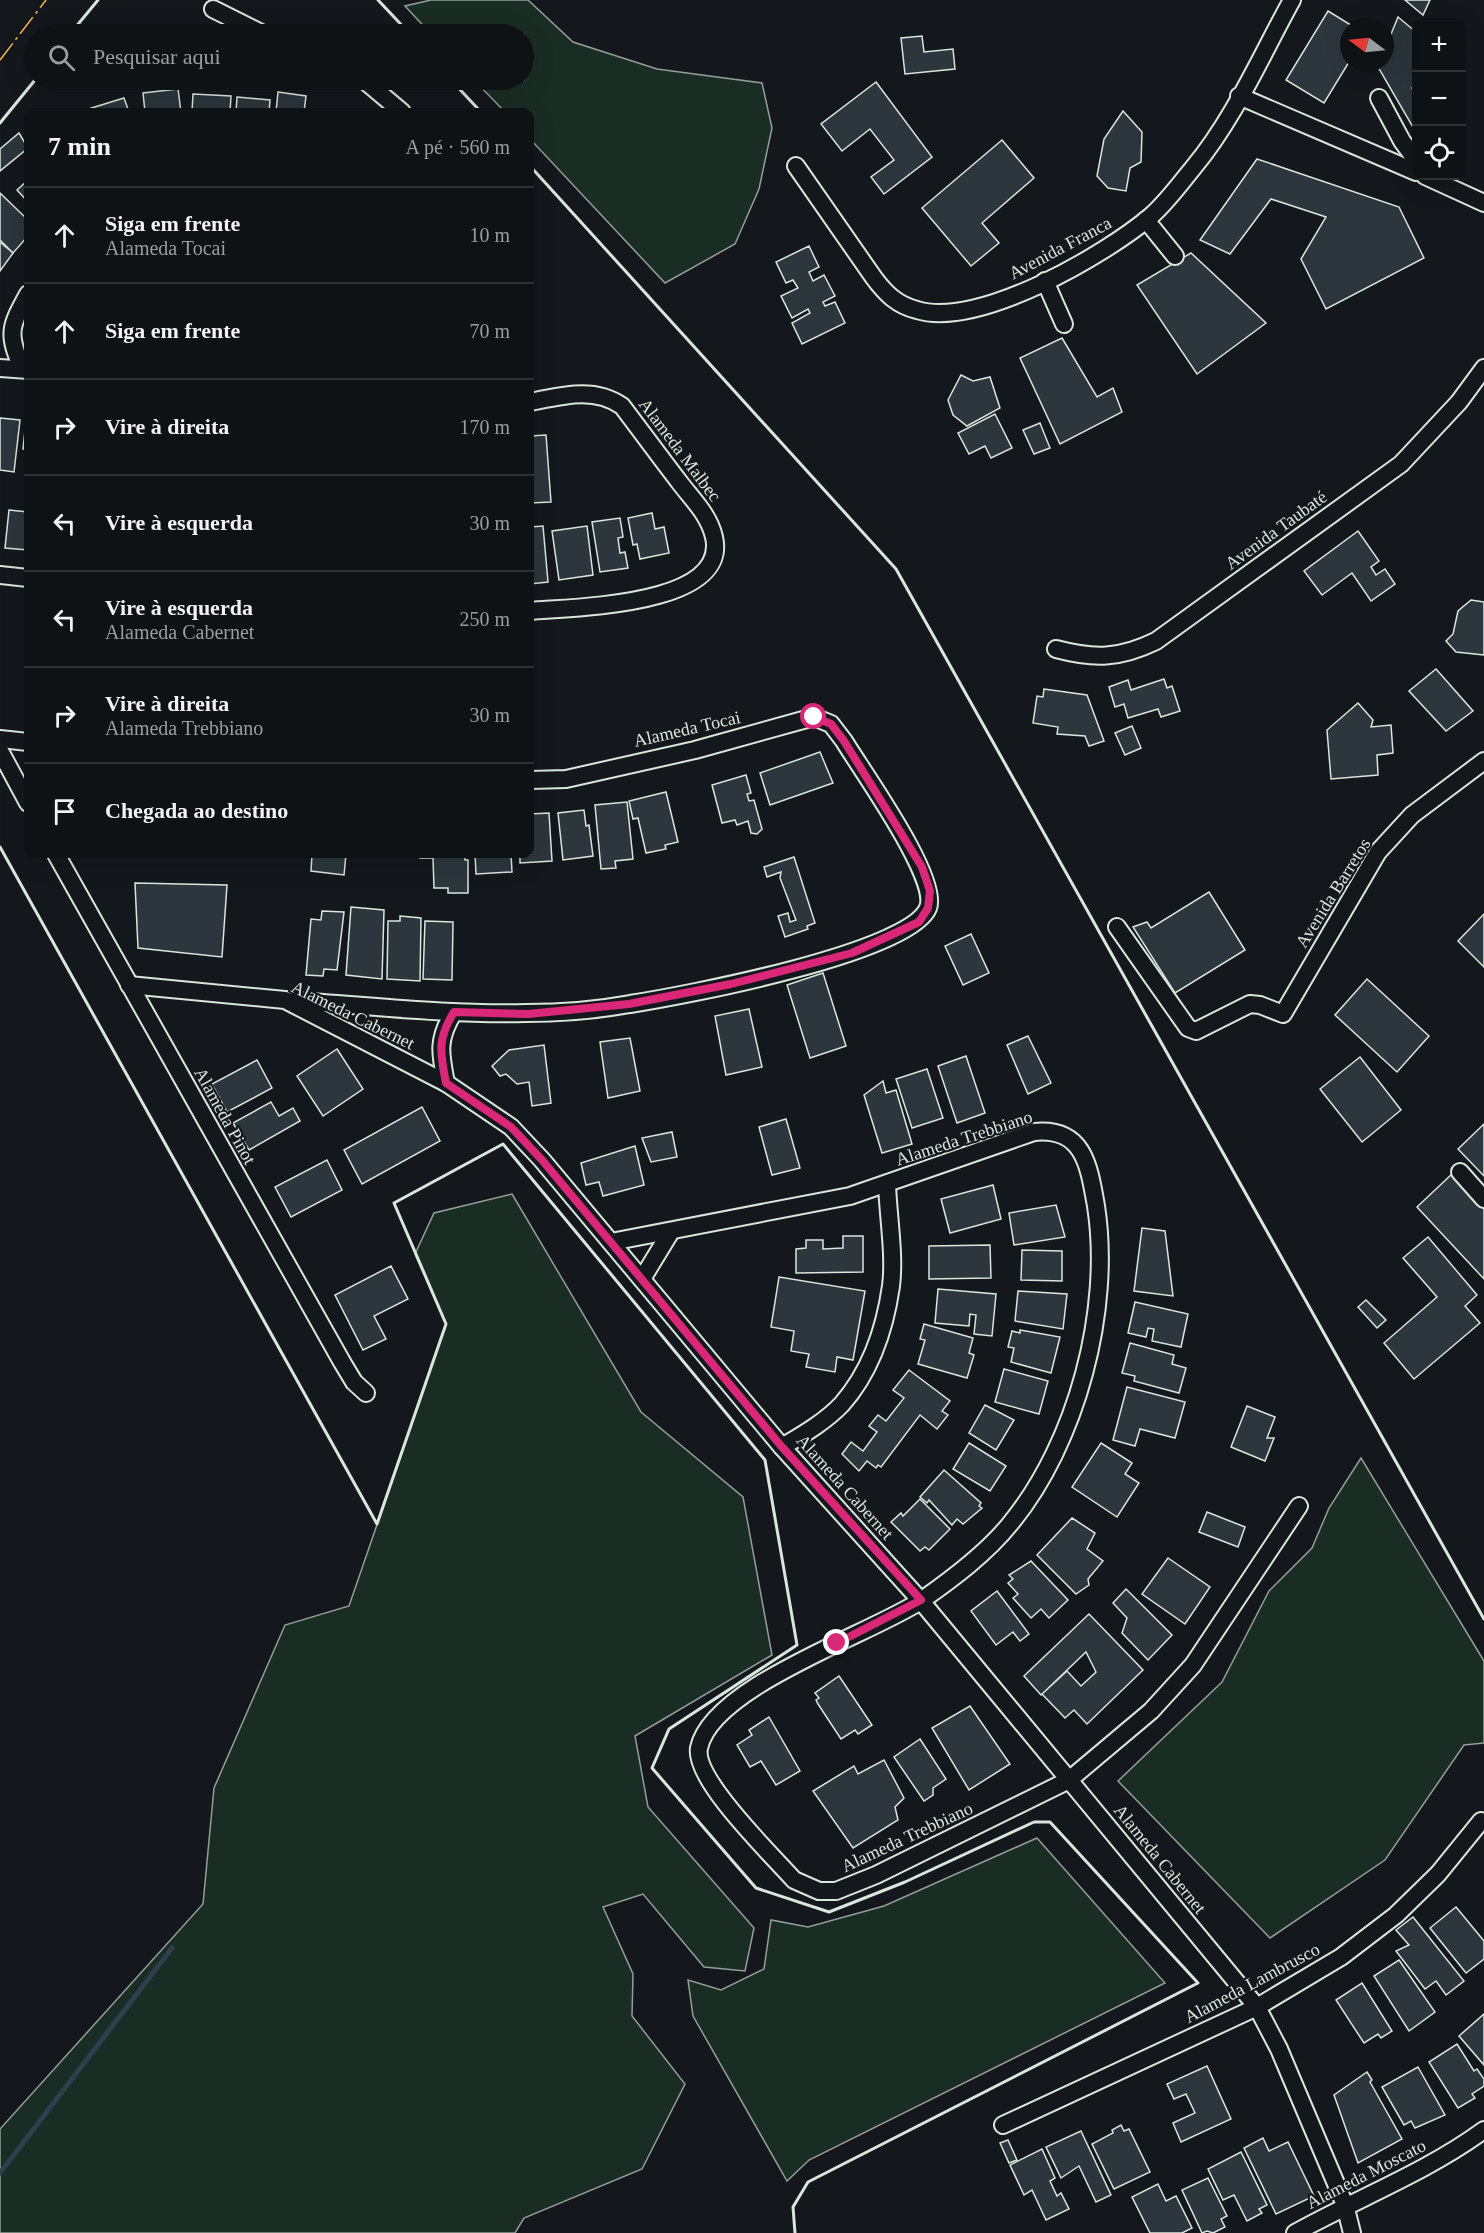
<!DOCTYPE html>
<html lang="pt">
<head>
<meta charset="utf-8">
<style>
	body { margin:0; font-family:"Times New Roman",serif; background:#181b1e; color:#f1f3f6 }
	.controls { position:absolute; right:18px; top:18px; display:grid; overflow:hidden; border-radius:12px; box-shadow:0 6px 24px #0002 }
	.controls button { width:54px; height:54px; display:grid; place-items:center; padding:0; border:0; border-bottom:2px solid #2f3234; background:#0f1215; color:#f1f3f6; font:30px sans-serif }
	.compass { position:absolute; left:1340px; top:18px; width:54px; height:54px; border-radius:50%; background:#0f1215; box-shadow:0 6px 24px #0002; rotate:286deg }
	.stop { position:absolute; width:18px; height:18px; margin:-14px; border:4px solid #db2777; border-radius:50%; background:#fff }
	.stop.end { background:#db2777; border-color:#fff; box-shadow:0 2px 6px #0008 }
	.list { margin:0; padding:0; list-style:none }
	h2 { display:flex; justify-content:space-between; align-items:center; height:78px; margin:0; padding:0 24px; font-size:26px }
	h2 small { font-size:20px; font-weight:400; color:#9b9ea0 }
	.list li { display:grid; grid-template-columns:39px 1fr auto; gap:18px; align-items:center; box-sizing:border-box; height:96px; padding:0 24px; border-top:2px solid #2f3234 }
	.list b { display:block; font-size:22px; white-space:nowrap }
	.list p { margin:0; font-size:20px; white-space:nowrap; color:#9b9ea0 }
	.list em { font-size:20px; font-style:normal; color:#9b9ea0 }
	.icon { flex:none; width:33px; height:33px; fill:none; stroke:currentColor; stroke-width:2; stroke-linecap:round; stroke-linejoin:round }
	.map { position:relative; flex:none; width:1484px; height:2233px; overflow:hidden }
	.search { position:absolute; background:#0f1215; box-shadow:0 6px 24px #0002; left:24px; top:24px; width:510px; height:66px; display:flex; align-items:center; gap:15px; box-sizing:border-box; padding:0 21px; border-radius:33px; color:#9b9ea0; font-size:22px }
	.panel { position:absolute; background:#0f1215; box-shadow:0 6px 24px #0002; left:24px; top:108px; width:510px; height:750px; border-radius:12px }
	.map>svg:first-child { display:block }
	.green { fill:#1a2d24; stroke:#939e99; stroke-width:1.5 }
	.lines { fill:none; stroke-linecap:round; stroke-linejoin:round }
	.stream { stroke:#2f3f4d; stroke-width:5 }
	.building { fill:#2c363c; stroke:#d8e6dc; stroke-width:1.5 }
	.street-casing { stroke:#d8e6dc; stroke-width:20 }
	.street { stroke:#14181c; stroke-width:16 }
	.wall { stroke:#d8e6dc; stroke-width:3 }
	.power { stroke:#ffb74d; stroke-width:1.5; stroke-dasharray:21 4.5 3 4.5; stroke-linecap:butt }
	.route { stroke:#db2777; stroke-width:8 }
	.labels { text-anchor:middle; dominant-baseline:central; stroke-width:4.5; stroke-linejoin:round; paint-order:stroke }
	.street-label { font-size:18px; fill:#d8e6dc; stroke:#14181c }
</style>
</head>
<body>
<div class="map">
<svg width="1484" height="2233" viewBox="0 0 1484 2233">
	<rect width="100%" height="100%" fill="#14181c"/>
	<g class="green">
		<polygon points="431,0 528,0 573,42 657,69 762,83 772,128 759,189 735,244 665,283 530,139 530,112 505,112 474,80 524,80 524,34 431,34 405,6"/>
		<polygon points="512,1194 641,1412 743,1497 772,1655 635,1736 648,1807 754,1928 745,1971 704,1967 643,1894 603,1907 633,1974 632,2016 685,2084 642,2169 524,2218 515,2233 0,2233 0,2129 203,1904 214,1788 285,1625 349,1606 446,1324 415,1254 434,1213"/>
		<polygon points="1361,1458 1484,1661 1484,1743 1464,1745 1385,1860 1270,1938 1118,1781 1222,1682 1269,1591 1312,1548 1329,1508"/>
		<polygon points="1037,1838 1165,1983 809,2160 787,2181 693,2016 688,1980 721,1990 764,1969 771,1920 808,1927 884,1906"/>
	</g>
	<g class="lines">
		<polyline class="stream" points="0,2173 172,1948"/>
	</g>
	<g class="building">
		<polygon points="1405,0 1430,0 1423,15"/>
		<polygon points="1328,11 1354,27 1349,27 1349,62 1324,103 1286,80"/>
		<polygon points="1398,17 1416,32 1416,81 1412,88 1416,96 1416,127 1414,129 1378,67 1379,63 1385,63 1385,49"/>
		<polygon points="922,36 924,52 953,49 955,69 905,74 901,38"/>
		<polygon points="876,82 932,157 884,194 871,177 894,160 870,129 842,151 821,124"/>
		<polygon points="178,89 181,112 145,112 143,93"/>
		<polygon points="278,92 306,96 304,112 276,112"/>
		<polygon points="193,94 231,96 230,112 192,112"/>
		<polygon points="237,97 270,100 269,112 236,112"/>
		<polygon points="124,98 129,112 86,112 85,110"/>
		<polygon points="1123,111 1142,132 1141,162 1130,168 1126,191 1108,188 1097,176 1104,139"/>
		<polygon points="19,133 28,148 0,171 0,149"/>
		<polygon points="1002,140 1034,178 982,223 999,243 971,266 922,208"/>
		<polygon points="1257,159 1399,207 1424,258 1326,309 1301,259 1326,217 1271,199 1230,254 1200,240"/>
		<polygon points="28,180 28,202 17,190"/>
		<polygon points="0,193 28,220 28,236 13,253 0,240"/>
		<polygon points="0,242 13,253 0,271"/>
		<polygon points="809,246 819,267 809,272 813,281 824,275 835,296 823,302 825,306 835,302 845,323 802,344 792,323 810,313 808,309 792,318 781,296 798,288 793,280 786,283 776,262"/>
		<polygon points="1191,253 1266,323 1197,374 1137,285"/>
		<polygon points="1062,338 1097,397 1113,388 1122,412 1060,444 1020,358"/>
		<polygon points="961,375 973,381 990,377 1000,408 967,426 953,415 948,400"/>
		<polygon points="27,412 28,412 28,450 23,449"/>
		<polygon points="995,414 1012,448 991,458 985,446 969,454 958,433"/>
		<polygon points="0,418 20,420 14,472 0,470"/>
		<polygon points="1040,423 1050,448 1034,454 1023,430"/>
		<polygon points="546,435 551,502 530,503 530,436"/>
		<polygon points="9,510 28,512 28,550 5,548"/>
		<polygon points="652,513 655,529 664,527 669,553 640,559 637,544 633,545 628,518"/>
		<polygon points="620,518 623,537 618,538 620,553 625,552 628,568 600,572 592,522"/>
		<polygon points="543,526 548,582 530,584 530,527"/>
		<polygon points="587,526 593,575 559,580 552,531"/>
		<polygon points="1358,531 1379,561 1371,567 1376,575 1385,569 1395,584 1371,601 1352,573 1322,595 1304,571"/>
		<polygon points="1471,600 1484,602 1484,655 1456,652 1446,641 1453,634 1458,611"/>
		<polygon points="1436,669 1473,711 1446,731 1409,691"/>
		<polygon points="1164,679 1167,688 1172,686 1180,711 1161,717 1158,709 1128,718 1124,704 1115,707 1109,687 1128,680 1131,690"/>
		<polygon points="1044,689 1087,695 1104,741 1089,746 1085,736 1057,734 1058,727 1033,723 1037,696 1043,697"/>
		<polygon points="1358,703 1373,720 1371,727 1391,725 1393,753 1377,755 1378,775 1331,779 1327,730"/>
		<polygon points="1132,726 1141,748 1125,755 1115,733"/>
		<polygon points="820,752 833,783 770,805 760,773"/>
		<polygon points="746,775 751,793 747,794 749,801 754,800 762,829 757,834 751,833 748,821 737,825 735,820 722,823 712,785"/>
		<polygon points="666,792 678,842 665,845 666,849 646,853 638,818 633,819 629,801"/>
		<polygon points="627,802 633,859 615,861 616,868 601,869 595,805"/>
		<polygon points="584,810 586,826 589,825 593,856 563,860 558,813"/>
		<polygon points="549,813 552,861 520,863 520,854 530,854 530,814"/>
		<polygon points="312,854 346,854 344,875 311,871"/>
		<polygon points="420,854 465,854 465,860 468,860 468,893 448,893 448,888 434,888 433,858 420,858"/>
		<polygon points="475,854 511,854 512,872 476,874"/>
		<polygon points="794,857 815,923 807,926 808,929 785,937 778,916 788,913 790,922 796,920 780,878 781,872 767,877 764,867"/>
		<polygon points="135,883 227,885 222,957 138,948"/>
		<polygon points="1209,892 1245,950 1175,993 1133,927 1147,922 1151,928"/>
		<polygon points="351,907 384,910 382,979 346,975"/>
		<polygon points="322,911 344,912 337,970 324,969 323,976 306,975 311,919 321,920"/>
		<polygon points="1484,914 1484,967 1458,941"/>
		<polygon points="400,916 421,918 420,981 387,979 388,921 400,921"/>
		<polygon points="425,921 453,922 452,980 423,979"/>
		<polygon points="971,934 989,973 963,985 945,946"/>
		<polygon points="823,973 846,1046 810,1058 787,985"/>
		<polygon points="1367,979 1429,1036 1397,1072 1335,1015"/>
		<polygon points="749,1009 762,1067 726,1075 715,1016"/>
		<polygon points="1028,1036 1051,1083 1028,1094 1007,1045"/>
		<polygon points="630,1038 640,1091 608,1098 600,1042"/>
		<polygon points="544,1045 551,1103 532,1106 529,1082 517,1084 506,1074 500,1076 492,1066 509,1050"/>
		<polygon points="337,1049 363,1089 323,1116 297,1076"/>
		<polygon points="966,1056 985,1113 957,1123 938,1066"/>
		<polygon points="1360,1057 1401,1110 1362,1142 1320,1089"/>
		<polygon points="257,1060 272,1088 227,1112 212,1084"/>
		<polygon points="927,1069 943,1118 912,1128 896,1079"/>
		<polygon points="883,1081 886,1093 896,1090 912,1144 882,1153 864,1095"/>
		<polygon points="271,1102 279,1116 293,1108 300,1121 249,1150 233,1123"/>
		<polygon points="422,1107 440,1141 362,1184 344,1150"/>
		<polygon points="786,1119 800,1168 772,1175 759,1127"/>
		<polygon points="1484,1124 1484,1176 1458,1149"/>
		<polygon points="672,1132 677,1157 651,1162 642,1138"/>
		<polygon points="635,1146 644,1185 603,1196 599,1182 586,1185 581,1163"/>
		<polygon points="327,1160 342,1190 291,1217 275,1187"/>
		<polygon points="1453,1173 1484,1206 1484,1279 1417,1207"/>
		<polygon points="993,1185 1001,1219 950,1233 941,1199"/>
		<polygon points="1056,1205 1065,1237 1014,1245 1009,1213"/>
		<polygon points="1142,1228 1165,1231 1173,1296 1134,1291"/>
		<polygon points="843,1236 863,1236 863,1272 796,1273 796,1249 806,1248 806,1240 823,1240 823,1249 843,1248"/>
		<polygon points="1428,1237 1477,1295 1465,1306 1480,1323 1414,1379 1384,1343 1437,1297 1403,1258"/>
		<polygon points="990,1245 991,1278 929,1279 929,1246"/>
		<polygon points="1022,1250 1062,1251 1062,1281 1021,1280"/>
		<polygon points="391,1266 408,1299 374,1316 386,1339 363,1350 335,1295"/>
		<polygon points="779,1277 865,1291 853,1360 837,1357 835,1372 806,1367 809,1354 791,1351 794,1331 771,1327"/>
		<polygon points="938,1289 996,1294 992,1336 974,1334 976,1315 970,1314 969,1326 935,1323"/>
		<polygon points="1018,1291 1067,1294 1063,1329 1015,1321"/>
		<polygon points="1366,1300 1386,1320 1377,1328 1358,1307"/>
		<polygon points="1135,1302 1188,1314 1181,1347 1152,1341 1154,1329 1148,1328 1146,1337 1128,1333"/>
		<polygon points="924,1324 973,1338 969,1353 974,1355 967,1378 918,1364 925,1340 920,1339"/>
		<polygon points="1020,1330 1060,1337 1051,1373 1011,1362 1014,1348 1008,1347 1012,1331 1020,1333"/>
		<polygon points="1130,1343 1174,1355 1172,1364 1186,1368 1179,1393 1134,1381 1135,1376 1122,1373"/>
		<polygon points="1004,1369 1048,1381 1039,1414 995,1402"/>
		<polygon points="909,1370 950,1401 942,1411 948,1415 937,1429 920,1415 881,1467 878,1465 876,1468 867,1461 859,1471 842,1454 851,1442 863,1451 877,1432 869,1426 878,1415 886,1421 904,1398 893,1390"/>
		<polygon points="1127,1387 1185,1402 1175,1438 1140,1429 1135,1446 1113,1440"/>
		<polygon points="985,1405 1014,1420 996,1450 969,1433"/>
		<polygon points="1247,1406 1275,1417 1267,1438 1274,1438 1265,1461 1231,1447"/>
		<polygon points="969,1443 1006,1466 990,1491 953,1469"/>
		<polygon points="1101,1443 1132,1463 1125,1474 1139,1483 1117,1517 1072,1487"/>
		<polygon points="944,1470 981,1503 979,1506 982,1508 963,1524 957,1519 952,1525 929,1500 927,1503 920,1497"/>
		<polygon points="920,1499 950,1529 929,1550 925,1547 920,1551 891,1522 901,1513 903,1516"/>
		<polygon points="1207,1512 1245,1527 1238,1547 1199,1532"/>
		<polygon points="1072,1518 1095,1533 1087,1549 1103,1561 1088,1579 1089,1585 1076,1594 1037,1555"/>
		<polygon points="1168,1558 1210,1587 1185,1624 1142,1594"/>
		<polygon points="1031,1561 1068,1600 1049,1618 1041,1609 1031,1618 1013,1598 1018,1594 1008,1583 1013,1579 1009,1575"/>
		<polygon points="1126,1589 1172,1635 1148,1660 1122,1633 1127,1618 1113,1603"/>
		<polygon points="997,1591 1029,1634 1020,1641 1013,1632 996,1645 971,1611"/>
		<polygon points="1089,1614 1143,1670 1087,1724 1074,1710 1065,1718 1042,1694 1067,1671 1081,1686 1096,1672 1086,1652 1041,1695 1024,1676"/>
		<polygon points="839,1676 872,1725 858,1734 855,1730 841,1739 818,1704 816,1700 819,1698 815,1693"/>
		<polygon points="970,1706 1010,1764 969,1790 932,1728"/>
		<polygon points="769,1717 800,1771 776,1785 761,1761 750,1767 737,1745 752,1735 749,1730"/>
		<polygon points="920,1739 946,1779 933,1788 933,1795 924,1801 894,1757"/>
		<polygon points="884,1760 904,1798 895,1807 898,1820 853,1848 813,1791 854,1766 858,1774"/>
		<polygon points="1456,1907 1484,1941 1484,1959 1466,1973 1430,1928"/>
		<polygon points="1413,1917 1464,1981 1446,1995 1436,1981 1425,1989 1396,1951 1409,1945 1396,1930"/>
		<polygon points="1399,1960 1435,2012 1409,2031 1374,1976"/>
		<polygon points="1362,1983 1392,2031 1381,2038 1378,2034 1364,2043 1336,2000"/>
		<polygon points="1484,2014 1484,2065 1459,2036"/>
		<polygon points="1457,2044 1474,2071 1477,2069 1484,2079 1484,2086 1472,2094 1475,2098 1458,2108 1429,2062"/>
		<polygon points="1207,2066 1231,2119 1181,2142 1173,2123 1195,2113 1186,2094 1174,2099 1167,2084"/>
		<polygon points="1418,2067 1445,2115 1415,2128 1411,2121 1404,2125 1382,2087"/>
		<polygon points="1367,2072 1372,2080 1370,2082 1402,2139 1358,2163 1334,2095"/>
		<polygon points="1121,2125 1124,2131 1129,2129 1150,2172 1114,2189 1092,2144 1113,2133 1112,2130"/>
		<polygon points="1081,2131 1111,2195 1096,2202 1079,2166 1061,2178 1046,2147"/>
		<polygon points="1263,2138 1269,2151 1288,2142 1314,2196 1276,2214 1244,2148"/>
		<polygon points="1008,2140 1017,2160 1009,2163 1000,2143"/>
		<polygon points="1042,2149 1055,2178 1050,2181 1057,2196 1061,2193 1069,2209 1046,2220 1032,2190 1024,2195 1010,2165"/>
		<polygon points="1241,2152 1267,2205 1259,2209 1262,2213 1247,2221 1234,2195 1223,2200 1208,2169"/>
		<polygon points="1208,2178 1227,2216 1221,2219 1225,2227 1213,2233 1207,2231 1202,2233 1182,2190"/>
		<polygon points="1158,2184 1166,2201 1176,2196 1192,2228 1182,2233 1150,2233 1132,2197"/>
	</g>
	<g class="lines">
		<defs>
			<g id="street">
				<polyline points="213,9 263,34"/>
				<polyline points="364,80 402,112"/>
				<polyline points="1239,96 1416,172"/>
				<polyline points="1379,98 1402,141 1416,160"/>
				<path d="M 796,166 L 874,278 C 886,294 897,305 917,310 C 978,329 1105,255 1151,216 C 1166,203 1180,184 1193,168 C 1234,119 1261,56 1292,0"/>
				<polyline points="1425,176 1484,203"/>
				<polyline points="1146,220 1175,256"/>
				<polyline points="1045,281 1064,324"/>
				<polyline points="0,368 28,370"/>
				<path d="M 22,368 C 7,333 10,327 28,294"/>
				<path d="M 530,402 C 561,396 594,386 622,406 C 641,431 660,457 680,483 C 693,500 709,515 714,537 C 730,607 571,607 530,611"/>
				<polyline points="0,575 28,578"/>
				<path d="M 1056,649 C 1094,659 1119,659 1156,641 L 1401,464 L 1459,402 L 1484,368"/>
				<polyline points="0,739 28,742"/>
				<polyline points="0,751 28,803"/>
				<polyline points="56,854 342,1362 354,1382 366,1393"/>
				<polyline points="1117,927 1188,1028 1196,1031 1250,1004 1260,1005 1283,1014 1378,852 1412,815 1484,761"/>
				<polyline points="129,985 285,1000 446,1083 511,1127 542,1160 782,1447 921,1601 1257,2007 1279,2049 1345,2205 1352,2233"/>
				<path d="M 295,1001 C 372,1006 449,1015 526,1013 C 560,1013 597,1010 630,1004 C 682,996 910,953 928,908 C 940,879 862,771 844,741 L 831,724 L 814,717 L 695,750 L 566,779 L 530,780"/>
				<path d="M 446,1083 C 440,1053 437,1039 454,1012"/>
				<polyline points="1460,1172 1484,1199"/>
				<path d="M 611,1242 L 850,1196 L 1034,1132 C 1084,1127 1089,1166 1096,1206 C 1112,1309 1077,1443 1010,1524 C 987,1553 952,1579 922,1600 C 871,1634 712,1686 699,1748 C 693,1779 772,1855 794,1880 L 819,1891 L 836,1891 L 876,1875 L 1069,1780 L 1151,1711 L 1193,1665 L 1299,1506"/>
				<polyline points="642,1279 670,1233"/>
				<path d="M 782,1447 C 802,1435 825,1422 842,1404 C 870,1372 885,1328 891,1286 C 895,1255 888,1215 887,1184"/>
				<polyline points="1003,2125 1257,2007 1341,1957 1396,1915 1438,1874 1481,1821"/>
				<path d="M 1295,2233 C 1358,2198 1425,2173 1484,2130"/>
			</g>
		</defs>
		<use href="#street" class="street-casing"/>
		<use href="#street" class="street"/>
		<g class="wall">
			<polyline points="378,0 410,34"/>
			<polyline points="70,34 98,0"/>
			<polyline points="451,80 481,112"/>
			<polyline points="0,123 35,80"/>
			<polyline points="530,166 896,569 1484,1619"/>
			<polyline points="0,847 377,1524 446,1324 394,1203 503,1144 765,1460 797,1645 669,1729 652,1768 756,1888 829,1912 905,1882 1034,1822 1050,1822 1198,1983 808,2182 793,2207 795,2233"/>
		</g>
		<polyline class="power" points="0,60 46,0"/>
	</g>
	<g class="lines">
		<path class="route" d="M 814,717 L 831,724 L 844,741 L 922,867 L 930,891 L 928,908 L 919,922 L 852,953 L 731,984 L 629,1004 L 528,1014 L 454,1012 C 437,1039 440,1053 446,1083 L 511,1127 L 542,1160 L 782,1447 L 921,1600 L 837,1643"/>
	</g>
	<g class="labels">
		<g class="street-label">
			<text transform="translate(1060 248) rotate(-28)">Avenida Franca</text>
			<text transform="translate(680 450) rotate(53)">Alameda Malbec</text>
			<text transform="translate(1276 530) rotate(-36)">Avenida Taubaté</text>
			<text transform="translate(687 729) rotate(-13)">Alameda Tocai</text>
			<text transform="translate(1333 893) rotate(-58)">Avenida Barretos</text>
			<text transform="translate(353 1015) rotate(26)">Alameda Cabernet</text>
			<text transform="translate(225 1116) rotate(61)">Alameda Pinot</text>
			<text transform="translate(964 1138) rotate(-18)">Alameda Trebbiano</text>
			<text transform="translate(845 1487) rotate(48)">Alameda Cabernet</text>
			<text transform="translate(907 1837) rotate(-25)">Alameda Trebbiano</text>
			<text transform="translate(1160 1859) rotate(51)">Alameda Cabernet</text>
			<text transform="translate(1252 1983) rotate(-28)">Alameda Lambrusco</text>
			<text transform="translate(1366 2174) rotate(-27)">Alameda Moscato</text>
		</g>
	</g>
</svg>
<div class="controls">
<button>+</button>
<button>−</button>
<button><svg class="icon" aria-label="locate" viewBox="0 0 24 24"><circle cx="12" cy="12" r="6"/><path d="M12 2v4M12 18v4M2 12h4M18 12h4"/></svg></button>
</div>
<svg class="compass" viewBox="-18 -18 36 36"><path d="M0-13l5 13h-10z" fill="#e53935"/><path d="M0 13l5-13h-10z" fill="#9b9ea0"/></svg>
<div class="stop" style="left:814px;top:717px"></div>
<div class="stop end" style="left:837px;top:1643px"></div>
<div class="search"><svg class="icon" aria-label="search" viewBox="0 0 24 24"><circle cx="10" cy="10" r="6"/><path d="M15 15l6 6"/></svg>Pesquisar aqui</div>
<section class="panel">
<h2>7 min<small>A pé · 560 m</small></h2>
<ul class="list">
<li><svg class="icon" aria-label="ahead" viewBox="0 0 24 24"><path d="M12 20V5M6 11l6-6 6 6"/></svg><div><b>Siga em frente</b><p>Alameda Tocai</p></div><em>10 m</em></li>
<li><svg class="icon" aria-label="ahead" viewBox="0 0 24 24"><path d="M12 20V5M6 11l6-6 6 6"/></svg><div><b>Siga em frente</b></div><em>70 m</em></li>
<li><svg class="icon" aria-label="right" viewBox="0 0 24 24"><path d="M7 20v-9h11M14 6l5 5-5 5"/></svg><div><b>Vire à direita</b></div><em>170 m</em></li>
<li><svg class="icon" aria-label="left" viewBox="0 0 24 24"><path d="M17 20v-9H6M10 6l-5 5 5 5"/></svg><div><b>Vire à esquerda</b></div><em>30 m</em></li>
<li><svg class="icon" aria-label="left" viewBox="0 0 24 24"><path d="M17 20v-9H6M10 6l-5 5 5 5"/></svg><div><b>Vire à esquerda</b><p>Alameda Cabernet</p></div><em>250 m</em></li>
<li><svg class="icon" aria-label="right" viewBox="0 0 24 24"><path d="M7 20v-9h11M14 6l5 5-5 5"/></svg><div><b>Vire à direita</b><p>Alameda Trebbiano</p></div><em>30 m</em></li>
<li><svg class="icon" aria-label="arrive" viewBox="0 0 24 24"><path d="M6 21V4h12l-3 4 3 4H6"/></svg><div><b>Chegada ao destino</b></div></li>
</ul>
</section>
</div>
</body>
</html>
